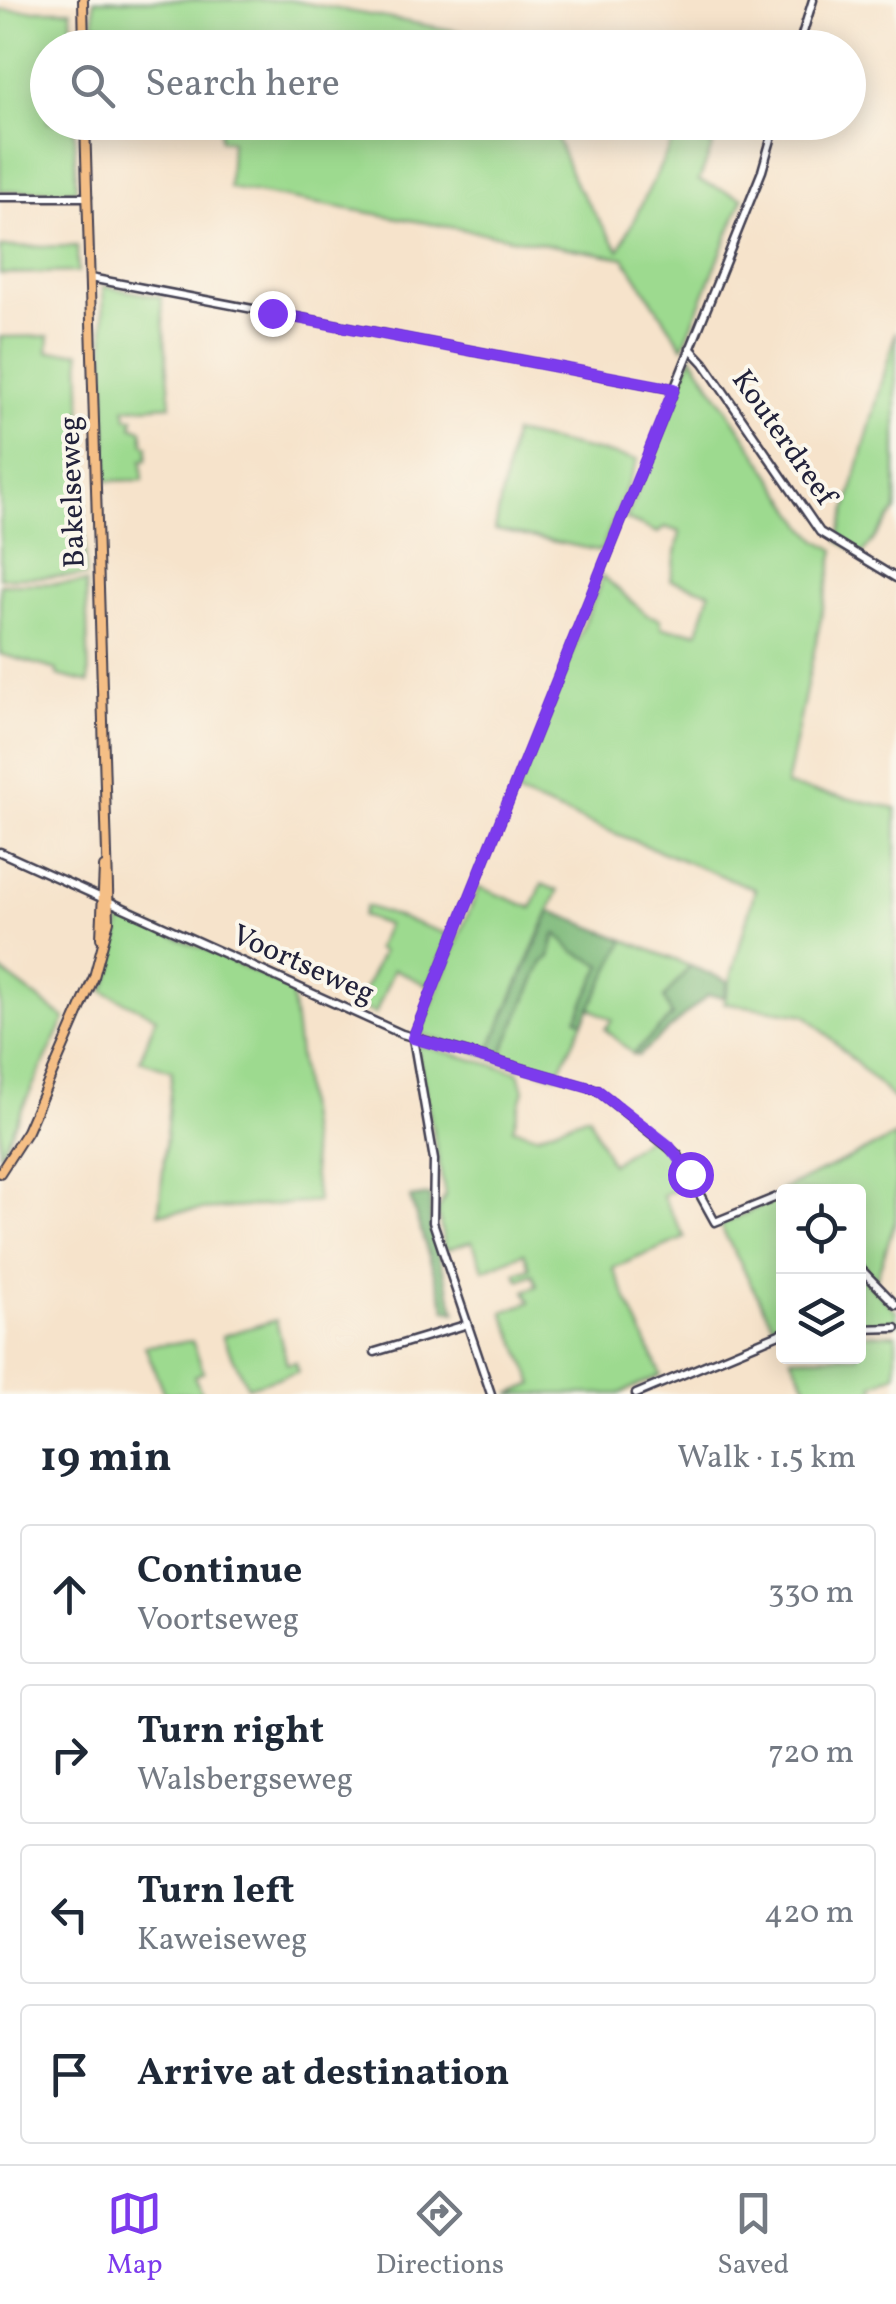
<!DOCTYPE html>
<html lang="en">
<head>
<meta charset="utf-8">
<style>
	body { margin:0; font-family:Vollkorn,serif; background:#f2f2f3; color:#1f2937 }
	.controls { position:absolute; right:30px; bottom:30px; display:grid; overflow:hidden; border-radius:10px; box-shadow:0 5px 25px #0003 }
	.controls button { width:90px; height:90px; display:grid; place-items:center; padding:0; border:0; border-bottom:2px solid #e0e1e3; background:#fff; color:#1f2937; font:50px sans-serif }
	.stop { position:absolute; width:30px; height:30px; margin:-22px; border:8px solid #7c3aed; border-radius:50%; background:#fff }
	.stop.end { background:#7c3aed; border-color:#fff; box-shadow:0 2px 10px #0008 }
	.list { margin:0; padding:0; list-style:none }
	h2 { display:flex; justify-content:space-between; align-items:center; height:130px; margin:0; padding:0 40px; font-size:42px }
	h2 small { font-size:32px; font-weight:400; color:#747a83 }
	.list li { display:grid; grid-template-columns:65px 1fr auto; gap:30px; align-items:center; box-sizing:border-box; height:140px; margin:0 20px 20px; padding:0 20px; border:2px solid #e0e1e3; border-radius:10px }
	.list b { display:block; font-size:38px; white-space:nowrap }
	.list p { margin:0; font-size:32px; white-space:nowrap; color:#747a83 }
	.list em { font-size:32px; font-style:normal; color:#747a83 }
	.icon { flex:none; width:55px; height:55px; fill:none; stroke:currentColor; stroke-width:2; stroke-linecap:round; stroke-linejoin:round }
	.map { position:relative; flex:none; width:896px; height:1394px; overflow:hidden }
	.search { position:absolute; background:#fff; box-shadow:0 5px 25px #0003; left:30px; right:30px; top:30px; height:110px; display:flex; align-items:center; gap:25px; box-sizing:border-box; padding:0 35px; border-radius:55px; color:#747a83; font-size:38px }
	.sheet { height:770px; background:#fff }
	nav { display:flex; justify-content:space-around; align-items:center; box-sizing:border-box; height:140px; border-top:2px solid #e0e1e3; background:#fff; font-size:28px; color:#747a83 }
	nav a { display:grid; justify-items:center; gap:5px }
	nav .on { color:#7c3aed }
	.map>svg:first-child { display:block }
	.green { fill:#9dda8f; stroke:#607e65; stroke-width:2.5 }
	.forest { fill:#7eba7a; stroke:#506e5a; stroke-width:2.5 }
	.lines { fill:none; stroke-linecap:round; stroke-linejoin:round }
	.minor-casing { stroke:#423f51; stroke-width:11 }
	.major-casing { stroke:#423f51; stroke-width:12 }
	.minor { stroke:#fff; stroke-width:6 }
	.major { stroke:#f5bf86; stroke-width:8 }
	.route { stroke:#7c3aed; stroke-width:12 }
	.labels { text-anchor:middle; dominant-baseline:central; stroke-width:8; stroke-linejoin:round; paint-order:stroke }
	.street-label { font-size:30px; fill:#22223b; stroke:#fbf7ec }
</style>
</head>
<body>
<div class="map">
<svg width="896" height="1394" viewBox="0 0 896 1394">
	<rect width="100%" height="100%" fill="#fbf7ec"/>
	<filter id="ink" filterUnits="userSpaceOnUse"><feTurbulence type="fractalNoise" baseFrequency=".01" numOctaves="2"/><feDisplacementMap in="SourceGraphic" scale="20" xChannelSelector="R" yChannelSelector="G"/><feConvolveMatrix kernelMatrix="1 2 1 2 8 2 1 2 1" color-interpolation-filters="sRGB"/></filter>
	<filter id="wash" filterUnits="userSpaceOnUse"><feTurbulence type="fractalNoise" baseFrequency=".0048" numOctaves="4" result="noise"/><feDisplacementMap in="SourceGraphic" scale="40" xChannelSelector="R" yChannelSelector="G"/><feGaussianBlur stdDeviation="2.25" result="paint"/><feColorMatrix in="noise" values="0 0 0 0 0 0 0 0 0 0 0 0 0 0 0 0 0 1.4 0 .05"/><feComposite in="paint" operator="in"/></filter>
	<g filter="url(#wash)">
		<rect width="100%" height="100%" fill="#f6e3cb"/>
		<g class="green">
			<polygon points="94,0 289,0 516,42 524,47 123,47 122,29 94,24"/>
			<polygon points="71,10 72,47 48,48 48,122 74,123 76,190 0,191 0,10"/>
			<polygon points="220,123 551,123 574,182 619,250 678,130 713,145 699,181 743,198 683,347 624,258 229,188 231,141 220,140"/>
			<polygon points="77,246 78,272 0,274 0,247"/>
			<polygon points="103,286 161,297 171,405 125,408 127,418 134,418 132,426 142,430 144,444 148,446 147,460 142,460 143,480 107,481"/>
			<polygon points="896,331 896,510 862,555 838,541"/>
			<polygon points="49,336 48,352 80,352 86,576 0,578 0,337"/>
			<polygon points="692,356 806,528 818,540 835,550 786,786 896,808 896,1101 806,1015 724,1003 755,889 516,794 603,576 647,615 660,619 662,628 698,632 710,592 671,580 680,532 665,527 658,533 626,519"/>
			<polygon points="513,433 638,460 601,551 495,530"/>
			<polygon points="86,583 89,683 57,675 57,670 0,654 0,584"/>
			<polygon points="542,884 558,891 487,1056 420,1034 479,887 532,908"/>
			<polygon points="366,906 450,935 429,986 394,969 375,1014 357,1005 382,952 376,949 387,925 362,916"/>
			<polygon points="124,917 205,949 291,989 317,1202 159,1213 172,1071 140,1060 156,1017 103,991 114,967 121,918"/>
			<polygon points="556,934 602,965 577,1018 583,1022 557,1075 499,1060 543,962 550,957"/>
			<polygon points="625,940 690,966 664,998 672,1016 633,1054 605,1029 612,1020 590,1008"/>
			<polygon points="0,970 65,1019 0,1155"/>
			<polygon points="416,1044 519,1072 524,1090 513,1128 537,1135 588,1115 611,1164 650,1135 672,1155 690,1185 662,1195 685,1238 613,1268 661,1375 619,1394 510,1394 534,1384 503,1312 530,1302 525,1291 537,1286 533,1274 519,1280 516,1273 530,1268 524,1253 484,1270 472,1241 445,1250 438,1212 445,1195"/>
			<polygon points="896,1136 896,1218 876,1280 859,1262 858,1192 778,1192"/>
			<polygon points="778,1198 783,1199 783,1325 773,1325 720,1225"/>
			<polygon points="858,1272 896,1311 896,1325 859,1325"/>
			<polygon points="276,1320 287,1364 296,1362 298,1372 248,1387 222,1336"/>
			<polygon points="859,1334 896,1334 896,1374 873,1385 877,1394 811,1394 791,1357 858,1356"/>
			<polygon points="192,1341 204,1372 194,1376 202,1394 164,1394 145,1346"/>
		</g>
		<g class="forest">
			<polygon points="551,911 625,940 583,1022 577,1018 602,965 573,951 557,934 554,936 550,957 543,962 499,1060 487,1056"/>
			<polygon points="690,966 728,981 724,997 708,995 638,1056 633,1054 672,1016 664,998"/>
			<polygon points="430,1195 431,1230 456,1312 446,1310 410,1198"/>
		</g>
	</g>
	<g filter="url(#ink)">
		<g class="lines">
			<defs>
				<g id="minor">
					<polyline points="798,48 813,0"/>
					<polyline points="0,197 88,197"/>
					<polyline points="90,278 673,389"/>
					<polyline points="690,348 704,363 820,532 896,578"/>
					<polyline points="0,852 402,1034 597,1090 678,1155 715,1222 784,1194"/>
					<polyline points="858,1266 896,1305"/>
					<polyline points="858,1329 896,1328"/>
					<polyline points="375,1352 465,1325"/>
					<polyline points="491,1394 433,1222 434,1160 413,1038 762,171 776,122"/>
					<polyline points="636,1394 784,1332"/>
				</g>
				<g id="major">
					<polyline points="83,0 84,48"/>
					<polyline points="101,938 104,867"/>
					<polyline points="0,1173 27,1131 94,977 109,921 85,122"/>
				</g>
			</defs>
			<use href="#minor" class="minor-casing"/>
			<use href="#major" class="major-casing"/>
			<use href="#minor" class="minor"/>
			<use href="#major" class="major"/>
		</g>
	</g>
	<g class="lines" filter="url(#ink)">
		<polyline class="route" points="272,313 674,389 413,1038 597,1090 669,1146 690,1174"/>
	</g>
	<g class="labels">
		<g class="street-label">
			<text transform="translate(783 438) rotate(55)">Kouterdreef</text>
			<text transform="translate(73 492) rotate(-92)">Bakelseweg</text>
			<text transform="translate(303 965) rotate(24)">Voortseweg</text>
		</g>
	</g>
</svg>
<div class="controls">
<button><svg class="icon" aria-label="locate" viewBox="0 0 24 24"><circle cx="12" cy="12" r="6"/><path d="M12 2v4M12 18v4M2 12h4M18 12h4"/></svg></button>
<button><svg class="icon" aria-label="layers" viewBox="0 0 24 24"><path d="M12 4l9 5-9 5-9-5zM3 14l9 5 9-5"/></svg></button>
</div>
<div class="stop" style="left:690px;top:1174px"></div>
<div class="stop end" style="left:272px;top:313px"></div>
<div class="search"><svg class="icon" aria-label="search" viewBox="0 0 24 24"><circle cx="10" cy="10" r="6"/><path d="M15 15l6 6"/></svg>Search here</div>
</div>
<section class="sheet">
<h2>19 min<small>Walk · 1.5 km</small></h2>
<ul class="list">
<li><svg class="icon" aria-label="ahead" viewBox="0 0 24 24"><path d="M12 20V5M6 11l6-6 6 6"/></svg><div><b>Continue</b><p>Voortseweg</p></div><em>330 m</em></li>
<li><svg class="icon" aria-label="right" viewBox="0 0 24 24"><path d="M7 20v-9h11M14 6l5 5-5 5"/></svg><div><b>Turn right</b><p>Walsbergseweg</p></div><em>720 m</em></li>
<li><svg class="icon" aria-label="left" viewBox="0 0 24 24"><path d="M17 20v-9H6M10 6l-5 5 5 5"/></svg><div><b>Turn left</b><p>Kaweiseweg</p></div><em>420 m</em></li>
<li><svg class="icon" aria-label="arrive" viewBox="0 0 24 24"><path d="M6 21V4h12l-3 4 3 4H6"/></svg><div><b>Arrive at destination</b></div></li>
</ul>
</section>
<nav>
<a class="on"><svg class="icon" aria-label="map" viewBox="0 0 24 24"><path d="M3 6l6-2 6 2 6-2v14l-6 2-6-2-6 2zM9 4v14M15 6v14"/></svg>Map</a>
<a><svg class="icon" aria-label="directions" viewBox="0 0 24 24"><path d="M12 3l9 9-9 9-9-9zM9 14v-3h6M13 9l2 2-2 2"/></svg>Directions</a>
<a><svg class="icon" aria-label="saved" viewBox="0 0 24 24"><path d="M7 4h10v16l-5-4-5 4z"/></svg>Saved</a>
</nav>
</body>
</html>
